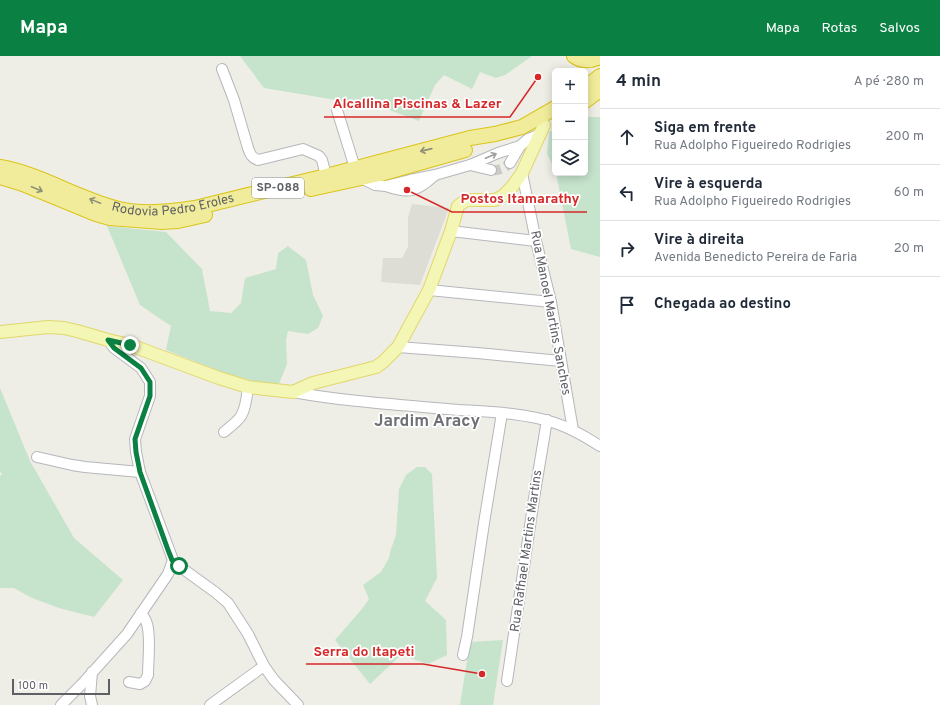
<!DOCTYPE html>
<html lang="pt">
<head>
<meta charset="utf-8">
<style>
	body { margin:0; font-family:Overpass,sans-serif; background:#f2f2f3; color:#1f2937 }
	.controls { position:absolute; right:12px; top:12px; display:grid; overflow:hidden; border-radius:6px; box-shadow:0 2px 10px #0003 }
	.controls button { width:36px; height:36px; display:grid; place-items:center; padding:0; border:0; border-bottom:1px solid #e0e1e3; background:#fff; color:#1f2937; font:20px sans-serif }
	.scale { position:absolute; left:12px; bottom:10px; width:98px; box-sizing:border-box; padding-left:4px; border:2px solid #5e6065; border-top:0; font-size:11px; line-height:14px; white-space:nowrap; color:#5e6065; -webkit-text-stroke:3px #fff; paint-order:stroke }
	.stop { position:absolute; width:12px; height:12px; margin:-9px; border:3px solid #0b8043; border-radius:50%; background:#fff }
	.stop.end { background:#0b8043; border-color:#fff; box-shadow:0 1px 4px #0008 }
	.list { margin:0; padding:0; list-style:none }
	h2 { display:flex; justify-content:space-between; align-items:center; height:52px; margin:0; padding:0 16px; font-size:17px }
	h2 small { font-size:13px; font-weight:400; color:#747a83 }
	.list li { display:grid; grid-template-columns:26px 1fr auto; gap:12px; align-items:center; box-sizing:border-box; height:56px; padding:0 16px; border-top:1px solid #e0e1e3 }
	.list b { display:block; font-size:15px; white-space:nowrap }
	.list p { margin:0; font-size:13px; white-space:nowrap; color:#747a83 }
	.list em { font-size:13px; font-style:normal; color:#747a83 }
	.icon { flex:none; width:22px; height:22px; fill:none; stroke:currentColor; stroke-width:2; stroke-linecap:round; stroke-linejoin:round }
	.map { position:relative; flex:none; width:600px; height:649px; overflow:hidden }
	header { display:flex; align-items:center; gap:24px; box-sizing:border-box; height:56px; padding:0 20px; background:#0b8043; color:#fff }
	header strong { font-size:19px }
	nav { display:flex; gap:22px; margin-inline-start:auto; font-size:14px }
	main { display:flex }
	aside { flex:1; background:#fff }
	.map>svg:first-child { display:block }
	.education { fill:#deddd5 }
	.green { fill:#c6e3cc }
	.lines { fill:none; stroke-linecap:round; stroke-linejoin:round }
	.minor-tunnel { stroke:#cacac6; stroke-width:10; stroke-dasharray:10 5; stroke-linecap:butt }
	.minor-casing { stroke:#b6b7bb; stroke-width:12 }
	.major-casing { stroke:#e1d76c; stroke-width:14 }
	.highway-casing { stroke:#dac41b; stroke-width:16 }
	.minor { stroke:#fff; stroke-width:10 }
	.major { stroke:#f3f6b4; stroke-width:12 }
	.highway { stroke:#f1ec9b; stroke-width:14 }
	.oneway { stroke:#919178 }
	.oneway2 { stroke:#9ea0a3 }
	.route { stroke:#0b8043; stroke-width:5 }
	.labels { text-anchor:middle; dominant-baseline:central; stroke-width:3.5; stroke-linejoin:round; paint-order:stroke }
	.shield { fill:#fff; stroke:#8e9093; stroke-width:1 }
	.shield-label { font-size:12px; font-weight:bold; fill:#5e6065 }
	.street-label { font-size:13px; fill:#5e6065; stroke:#fff }
	.district-label { font-size:17px; font-weight:bold; fill:#6f7177; stroke:#fff }
	.leader { fill:none; stroke:#d62828; stroke-width:1.5 }
	.callout-dot { fill:#d62828; stroke:#fff; stroke-width:1.5 }
	.callout-label { font-size:14px; text-anchor:middle; font-weight:bold; fill:#d62828; stroke:#fff; stroke-width:3.5; stroke-linejoin:round; paint-order:stroke }
</style>
</head>
<body>
<header>
<strong>Mapa</strong>
<nav><a>Mapa</a><a>Rotas</a><a>Salvos</a></nav>
</header>
<main>
<div class="map">
<svg width="600" height="649" viewBox="0 0 600 649">
	<rect width="100%" height="100%" fill="#eeeee6"/>
	<polygon class="education" points="412,148 449,152 420,229 381,226 383,202 402,202 408,191 408,161"/>
	<g class="green">
		<polygon points="240,0 532,0 505,19 496,22 480,16 472,33 444,19 435,29 419,65 384,52 264,32"/>
		<polygon points="585,61 600,61 600,201 571,193 556,117 585,117"/>
		<polygon points="555,73 555,114 547,98 549,76"/>
		<polygon points="107,170 166,176 202,213 210,255 231,257 241,247 245,222 276,213 278,197 288,190 306,204 313,239 323,260 318,272 308,278 288,275 286,284 287,308 279,328 257,326 219,315 166,294 171,270 140,249"/>
		<polygon points="0,332 30,405 74,482 123,524 94,561 59,552 32,542 14,532 0,532 0,420 2,418 0,415"/>
		<polygon points="417,411 425,411 432,418 437,522 425,545 446,564 447,599 428,608 401,599 370,628 335,584 362,553 369,543 363,529 381,516 389,502 391,493 396,479 399,433 406,419"/>
		<polygon points="503,584 493,649 460,649 470,586"/>
	</g>
	<g class="lines">
		<path class="minor-tunnel" d="M 491,114 C 499,115 505,112 510,107"/>
		<defs>
			<g id="minor">
				<path d="M 222,13 L 234,44 L 248,92 C 250,98 252,102 258,104 L 303,93 L 319,100 L 322,104 L 326,120"/>
				<polyline points="337,54 355,112"/>
				<polyline points="510,107 520,90"/>
				<polyline points="470,109 491,114"/>
				<polyline points="522,117 536,185 551,246 573,374"/>
				<polyline points="361,122 375,129 386,130 410,124 435,119 470,109 498,97 520,90 528,83 539,79"/>
				<path d="M 386,130 C 409,138 416,136 434,120"/>
				<polyline points="451,175 536,185"/>
				<polyline points="429,234 551,246"/>
				<polyline points="108,284 114,292 141,312 150,326 150,340 135,383 136,396 140,416 173,504 179,510 215,536 228,547 248,578 264,610 274,624 298,649"/>
				<polyline points="398,291 477,297 561,305"/>
				<path d="M 293,336 C 348,346 403,349 459,354 C 491,356 524,357 555,367 C 571,372 586,381 600,390"/>
				<path d="M 224,376 C 230,371 237,366 241,360 C 246,352 247,340 248,331"/>
				<polyline points="37,401 72,409 85,411 140,416"/>
				<polyline points="463,599 467,581 484,467 502,357"/>
				<polyline points="92,616 90,640 92,649"/>
				<polyline points="507,625 535,436 547,364"/>
				<path d="M 129,626 L 140,628 L 145,625 L 148,619 C 148,605 151,581 147,568 C 146,564 144,561 141,557"/>
				<polyline points="61,649 82,628 127,578 168,518 173,504"/>
				<polyline points="210,649 264,610"/>
			</g>
			<polyline id="major" points="0,276 48,271 64,272 77,275 108,284 130,289 219,322 248,331 265,333 293,336 313,327 376,311 383,306 398,291 429,234 451,175 458,150 466,144 495,144 503,140 512,131 522,117 544,69"/>
			<g id="highway">
				<path d="M 574,0 C 582,6 591,5 600,1"/>
				<polyline points="585,32 600,20"/>
				<polyline points="585,45 600,34"/>
				<path id="s1" d="M 0,111 C 29,116 54,129 81,140 C 93,145 106,150 119,153 C 144,159 171,156 195,152 L 326,120 L 470,82 L 495,78 L 522,71 L 555,52"/>
				<polyline points="0,121 23,128 96,158 110,162 162,166 178,165 205,159"/>
				<polyline points="311,133 384,117 465,94"/>
			</g>
		</defs>
		<use href="#minor" class="minor-casing"/>
		<use href="#major" class="major-casing"/>
		<use href="#highway" class="highway-casing"/>
		<use href="#minor" class="minor"/>
		<use href="#major" class="major"/>
		<use href="#highway" class="highway"/>
	</g>
	<defs><path id="oneway-shaft" d="M-6 0H5M1.5-3L5.5 0L1.5 3" fill="none" stroke-width="1.6" stroke-linecap="round" stroke-linejoin="round"/></defs>
	<g class="oneway">
		<use href="#oneway-shaft" transform="translate(426 94) rotate(167)"/>
		<use href="#oneway-shaft" transform="translate(37 133) rotate(23)"/>
		<use href="#oneway-shaft" transform="translate(95 145) rotate(-158)"/>
	</g>
	<use class="oneway2" href="#oneway-shaft" transform="translate(491 100) rotate(-23)"/>
	<g class="lines">
		<polyline class="route" points="130,289 108,284 114,292 141,312 150,326 150,340 135,383 136,396 140,416 168,494 172,504 179,510"/>
	</g>
	<g class="labels">
		<rect class="shield" x="252" y="122" width="52" height="20" rx="3"/>
		<g class="shield-label">
			<text x="278" y="132">SP-088</text>
		</g>
		<g class="street-label">
			<text stroke="none"><textPath href="#s1" startOffset="181">Rodovia Pedro Eroles</textPath></text>
			<text transform="translate(550 257) rotate(79)">Rua Manoel Martins Sanches</text>
			<text transform="translate(527 495) rotate(-82)">Rua Rafhael Martins Martins</text>
		</g>
		<g class="district-label">
			<text x="427" y="366">Jardim Aracy</text>
		</g>
	</g>
	<path class="leader" d="M538 21L510 61H324M407 134L452 156H587M482 618L423 608H306"/>
	<g class="callout-dot">
		<circle cx="538" cy="21" r="4"/>
		<circle cx="407" cy="134" r="4"/>
		<circle cx="482" cy="618" r="4"/>
	</g>
	<g class="callout-label">
		<text x="417" y="52">Alcallina Piscinas &amp; Lazer</text>
		<text x="520" y="147">Postos Itamarathy</text>
		<text x="364" y="600">Serra do Itapeti</text>
	</g>
</svg>
<div class="controls">
<button>+</button>
<button>−</button>
<button><svg class="icon" aria-label="layers" viewBox="0 0 24 24"><path d="M12 4l9 5-9 5-9-5zM3 14l9 5 9-5"/></svg></button>
</div>
<div class="scale">100 m</div>
<div class="stop" style="left:179px;top:510px"></div>
<div class="stop end" style="left:130px;top:289px"></div>
</div>
<aside>
<h2>4 min<small>A pé · 280 m</small></h2>
<ul class="list">
<li><svg class="icon" aria-label="ahead" viewBox="0 0 24 24"><path d="M12 20V5M6 11l6-6 6 6"/></svg><div><b>Siga em frente</b><p>Rua Adolpho Figueiredo Rodrigies</p></div><em>200 m</em></li>
<li><svg class="icon" aria-label="left" viewBox="0 0 24 24"><path d="M17 20v-9H6M10 6l-5 5 5 5"/></svg><div><b>Vire à esquerda</b><p>Rua Adolpho Figueiredo Rodrigies</p></div><em>60 m</em></li>
<li><svg class="icon" aria-label="right" viewBox="0 0 24 24"><path d="M7 20v-9h11M14 6l5 5-5 5"/></svg><div><b>Vire à direita</b><p>Avenida Benedicto Pereira de Faria</p></div><em>20 m</em></li>
<li><svg class="icon" aria-label="arrive" viewBox="0 0 24 24"><path d="M6 21V4h12l-3 4 3 4H6"/></svg><div><b>Chegada ao destino</b></div></li>
</ul>
</aside>
</main>
</body>
</html>
